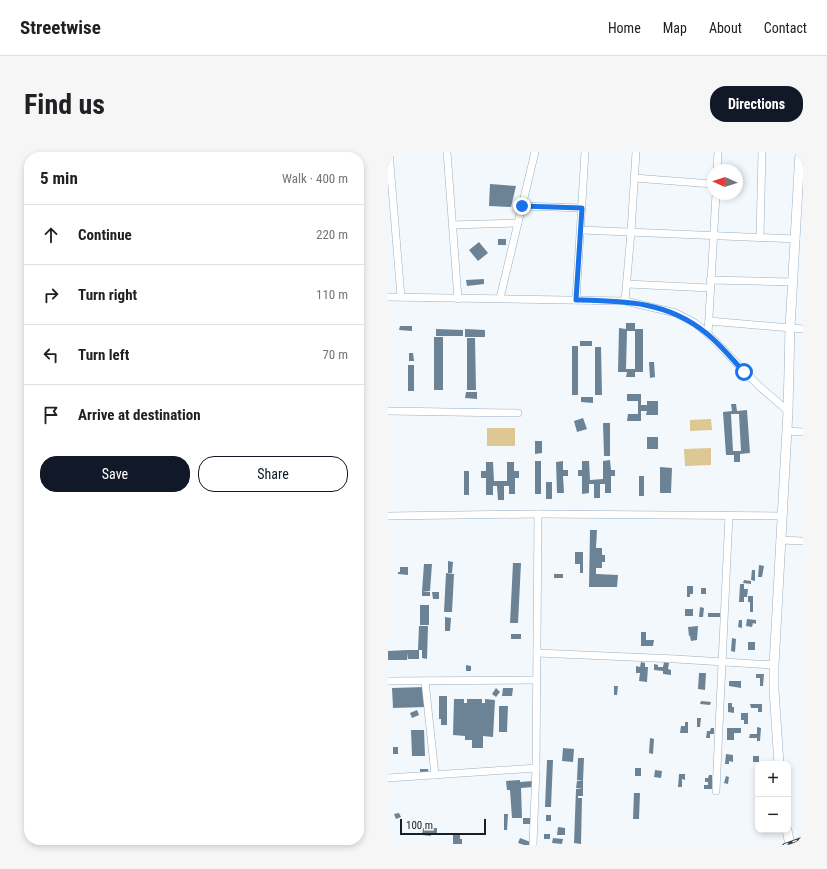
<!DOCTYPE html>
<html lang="en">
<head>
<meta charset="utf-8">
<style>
	body { margin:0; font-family:"Roboto Condensed",sans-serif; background:#f6f6f6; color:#202124 }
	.controls { position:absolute; right:12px; bottom:12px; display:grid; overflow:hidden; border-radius:8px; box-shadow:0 2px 6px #0003 }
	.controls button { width:36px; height:36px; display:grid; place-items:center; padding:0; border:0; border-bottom:1px solid #e0e0e0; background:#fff; color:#202124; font:20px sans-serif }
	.compass { position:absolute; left:319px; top:12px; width:36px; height:36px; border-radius:50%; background:#fff; box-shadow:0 2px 6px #0003; rotate:273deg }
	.scale { position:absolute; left:12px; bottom:10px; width:86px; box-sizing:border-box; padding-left:4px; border:2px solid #172027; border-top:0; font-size:11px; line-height:14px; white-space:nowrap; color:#172027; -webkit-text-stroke:3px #f3f8fc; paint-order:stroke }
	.stop { position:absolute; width:12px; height:12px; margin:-9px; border:3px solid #1a73e8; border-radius:50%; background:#fff }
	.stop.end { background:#1a73e8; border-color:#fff; box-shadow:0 1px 4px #0008 }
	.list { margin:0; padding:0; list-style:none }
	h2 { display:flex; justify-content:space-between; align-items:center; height:52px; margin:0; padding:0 16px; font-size:17px }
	h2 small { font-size:13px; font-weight:400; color:#757577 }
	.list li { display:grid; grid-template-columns:26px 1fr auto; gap:12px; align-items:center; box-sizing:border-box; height:60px; padding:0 16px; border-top:1px solid #e0e0e0 }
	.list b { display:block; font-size:15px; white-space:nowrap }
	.list em { font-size:13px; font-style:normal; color:#757577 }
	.actions { display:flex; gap:8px; padding:12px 16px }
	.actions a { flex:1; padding:9px 0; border:1px solid #111827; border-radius:16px; text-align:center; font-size:14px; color:#111827 }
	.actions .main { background:#111827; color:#fff }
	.icon { flex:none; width:22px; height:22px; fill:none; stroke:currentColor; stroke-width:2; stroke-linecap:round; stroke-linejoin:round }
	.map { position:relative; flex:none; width:415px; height:693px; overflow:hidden; border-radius:16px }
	header { display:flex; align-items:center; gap:24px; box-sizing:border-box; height:56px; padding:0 20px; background:#fff; border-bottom:1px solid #e0e0e0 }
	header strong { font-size:19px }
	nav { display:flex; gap:22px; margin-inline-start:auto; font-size:14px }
	.intro { display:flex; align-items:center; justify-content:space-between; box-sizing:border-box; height:96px; padding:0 24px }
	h1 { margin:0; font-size:28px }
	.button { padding:10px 18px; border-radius:16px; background:#111827; color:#fff; font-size:14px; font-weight:700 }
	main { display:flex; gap:24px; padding:0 24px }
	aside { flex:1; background:#fff; border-radius:16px; box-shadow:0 2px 6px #0003 }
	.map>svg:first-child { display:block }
	.green { fill:#ddc792 }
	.building { fill:#6c8396; fill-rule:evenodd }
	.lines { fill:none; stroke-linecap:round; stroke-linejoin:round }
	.street-casing { stroke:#99b0c4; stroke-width:8 }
	.secondary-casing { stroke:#99b0c4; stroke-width:10 }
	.street { stroke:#fff; stroke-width:7 }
	.secondary { stroke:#fff; stroke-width:9 }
	.rail-casing { stroke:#343d43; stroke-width:3 }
	.rail { stroke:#f3f8fc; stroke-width:1.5; stroke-dasharray:4.5; stroke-linecap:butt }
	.route { stroke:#1a73e8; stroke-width:5 }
</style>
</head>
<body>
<header>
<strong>Streetwise</strong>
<nav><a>Home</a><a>Map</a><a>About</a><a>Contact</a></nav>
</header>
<div class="intro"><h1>Find us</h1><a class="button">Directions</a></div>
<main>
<aside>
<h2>5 min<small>Walk · 400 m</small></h2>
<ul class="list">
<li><svg class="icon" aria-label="ahead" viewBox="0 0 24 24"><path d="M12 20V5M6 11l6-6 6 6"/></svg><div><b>Continue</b></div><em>220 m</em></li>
<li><svg class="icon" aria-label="right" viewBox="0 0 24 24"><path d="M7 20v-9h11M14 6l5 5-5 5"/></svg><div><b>Turn right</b></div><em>110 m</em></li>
<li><svg class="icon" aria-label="left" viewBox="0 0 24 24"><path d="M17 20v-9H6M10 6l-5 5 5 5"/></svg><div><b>Turn left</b></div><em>70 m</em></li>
<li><svg class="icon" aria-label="arrive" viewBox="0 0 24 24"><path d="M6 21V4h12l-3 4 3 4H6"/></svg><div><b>Arrive at destination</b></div></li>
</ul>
<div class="actions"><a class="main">Save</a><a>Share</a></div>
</aside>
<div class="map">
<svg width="415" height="693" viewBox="0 0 415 693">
	<rect width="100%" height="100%" fill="#f3f8fc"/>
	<g class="green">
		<polygon points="323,267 324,278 302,279 302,268"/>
		<rect x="99" y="276" width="28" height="18"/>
		<polygon points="323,296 323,313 297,314 296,297"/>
	</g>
	<g class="building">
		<polygon points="102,32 128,34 123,55 101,54"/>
		<rect x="110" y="87" width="8" height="6"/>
		<polygon points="91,90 100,101 90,109 81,98"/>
		<polygon points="96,127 96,132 79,134 78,128"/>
		<path d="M 238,171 L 247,171 L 247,177 L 255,177 L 255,220 L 247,220 L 247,225 L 238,225 L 239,220 L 230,220 L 231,176 L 238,177 ZM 239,179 L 247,179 L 247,217 L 238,217 Z"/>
		<polygon points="12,174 24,174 24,179 11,178"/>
		<polygon points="48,177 75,178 75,184 48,184"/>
		<polygon points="77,177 97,178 97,185 77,185"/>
		<rect x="46" y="185" width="9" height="53"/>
		<polygon points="79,186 87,186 88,238 79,238"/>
		<rect x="192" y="189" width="12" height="5"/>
		<rect x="184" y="194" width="6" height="49"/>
		<polygon points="207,195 213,195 214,243 207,243"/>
		<polygon points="21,201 25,201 26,209 21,209"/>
		<polygon points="261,210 266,210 267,225 262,226"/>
		<rect x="20" y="213" width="6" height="26"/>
		<polygon points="78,240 89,240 89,247 77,246"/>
		<polygon points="239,242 253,242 253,253 259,253 259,249 270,249 270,263 258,263 259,259 253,259 253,269 239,269 240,262 250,262 250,249 239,249"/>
		<polygon points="193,245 205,245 205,251 193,250"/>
		<path d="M 343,252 L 348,252 L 349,259 L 359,258 L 362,301 L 352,302 L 352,310 L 346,310 L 346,303 L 338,303 L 335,260 L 344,259 ZM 343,262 L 351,262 L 353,299 L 345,299 Z"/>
		<polygon points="195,266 199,277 189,280 186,269"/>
		<polygon points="215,271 222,271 222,304 216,304"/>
		<rect x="259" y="285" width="11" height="12"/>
		<polygon points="147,289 154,289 154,301 147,302"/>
		<polygon points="222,308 223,318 227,318 227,324 223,324 223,341 217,341 217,332 212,332 212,346 206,346 206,332 201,332 201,341 194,342 194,324 190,324 190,318 194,318 194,309 201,309 202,328 215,327 215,309"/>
		<rect x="147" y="309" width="6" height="33"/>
		<polygon points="175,309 175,318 180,318 180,324 175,324 176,341 169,341 168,310"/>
		<polygon points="98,310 105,310 106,329 119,329 119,310 126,310 126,319 131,319 131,326 127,326 127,342 121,342 121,334 116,334 116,348 110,348 109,334 105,334 105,343 98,343 98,326 93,326 93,319 98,319"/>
		<polygon points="272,315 284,316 283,341 272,341"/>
		<rect x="76" y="319" width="5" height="24"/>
		<rect x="251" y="324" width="5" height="20"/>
		<rect x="158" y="330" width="6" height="17"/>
		<polygon points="202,378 209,378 208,396 214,396 214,403 217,403 217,410 214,410 214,416 208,416 208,422 230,423 229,435 201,435"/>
		<polygon points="187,400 195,400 195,421 192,421 192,412 187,412"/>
		<polygon points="60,409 65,410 64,421 60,421"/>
		<polygon points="125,411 133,411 130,471 122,471"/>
		<polygon points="36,412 44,412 42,439 34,439"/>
		<polygon points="371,413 376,414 374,425 370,425"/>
		<polygon points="12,415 20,415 20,423 10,422 10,420 12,420"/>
		<polygon points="364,418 367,418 367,429 363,428"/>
		<polygon points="58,421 66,422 64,460 56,460"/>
		<rect x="166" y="422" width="9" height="4"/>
		<polygon points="356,428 363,429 363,432 355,431"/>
		<polygon points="352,432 356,432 356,441 356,437 360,437 359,445 356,445 356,450 351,450"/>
		<polygon points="299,434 305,434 305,442 302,442 302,445 299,445"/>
		<rect x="313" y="436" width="5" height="6"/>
		<polygon points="34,439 42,440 42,444 34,444"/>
		<polygon points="44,440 51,440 51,447 45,447"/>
		<polygon points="360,444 365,444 365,460 362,460 362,450 360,450"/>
		<rect x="32" y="453" width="9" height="20"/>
		<polygon points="312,455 316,456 315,465 311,465"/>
		<rect x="297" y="457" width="8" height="7"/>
		<rect x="320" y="461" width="12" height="4"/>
		<polygon points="57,465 63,466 62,479 57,479"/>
		<polygon points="359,467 368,468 368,472 365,471 364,475 358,474"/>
		<polygon points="351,468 354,468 354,476 350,475"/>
		<polygon points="31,474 40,474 39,507 34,506 34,498 30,498"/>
		<polygon points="310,474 309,488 303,489 302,484 308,483 301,484 300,475"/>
		<polygon points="253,480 258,480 258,488 266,488 265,494 253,494"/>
		<rect x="123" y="482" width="10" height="5"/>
		<polygon points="344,486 348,487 347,500 343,499"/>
		<rect x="360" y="490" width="7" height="8"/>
		<polygon points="20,498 31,498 31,507 20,507 20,501 19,508 0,508 0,499"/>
		<polygon points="253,510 257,511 257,515 260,515 259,530 251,529 252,521 248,521 248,514 252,515"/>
		<polygon points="276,510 281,511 280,517 283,518 283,523 275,522 275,519 266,518 266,512 270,513 270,515 275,515"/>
		<polygon points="78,513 83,514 83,519 78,519"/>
		<polygon points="311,521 318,521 317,538 310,537"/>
		<polygon points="368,522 376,522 375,534 372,534 372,526 368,526"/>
		<polygon points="341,529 353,529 353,536 341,534"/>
		<polygon points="226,534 230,534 229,543 226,543"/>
		<polygon points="37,535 38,555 5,556 4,536"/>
		<polygon points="108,536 112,540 108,545 104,542"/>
		<polygon points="115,536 125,536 124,544 114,544"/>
		<polygon points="51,544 59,544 59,573 53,573 53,567 51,567"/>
		<polygon points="66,547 76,547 76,551 79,551 79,547 94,547 94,551 97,551 97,547 107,548 105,585 95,584 95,596 84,596 84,588 77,588 77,584 65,583"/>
		<polygon points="313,549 323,550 322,553 312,552"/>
		<polygon points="340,551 344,551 344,555 346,555 346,561 340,560"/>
		<polygon points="362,552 374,552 374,560 370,560 370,556 363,556"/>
		<polygon points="111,554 120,554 119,580 111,580"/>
		<polygon points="29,558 31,563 24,566 22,561"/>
		<polygon points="353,561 360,561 360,572 356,572 356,568 353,568"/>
		<polygon points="309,566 313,566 312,575 309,575"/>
		<polygon points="297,570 300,570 300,581 292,581 293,574 297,574"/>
		<polygon points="369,575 373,576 372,589 369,589 369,586 361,586 362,582 369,582"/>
		<polygon points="323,576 326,576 326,582 322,582 322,586 318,586 319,579 322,579"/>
		<polygon points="339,576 353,576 353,581 346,581 346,588 339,588"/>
		<polygon points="23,578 36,578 37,604 24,604"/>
		<polygon points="262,586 266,587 265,602 261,601"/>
		<rect x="5" y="595" width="5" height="7"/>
		<polygon points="175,596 186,597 185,610 174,609"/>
		<polygon points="338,602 345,603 345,610 341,609 341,612 337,612"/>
		<rect x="365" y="604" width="6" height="6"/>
		<polygon points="190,606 196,606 195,629 189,628"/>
		<polygon points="159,608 165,608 163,655 157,655"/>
		<rect x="247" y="616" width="6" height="8"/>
		<polygon points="32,617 40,617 41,622 32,622"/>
		<polygon points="267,618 274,619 273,626 266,625"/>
		<polygon points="291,622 297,622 297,628 294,627 294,635 290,635"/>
		<polygon points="321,623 324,623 324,637 316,637 316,633 320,633 320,630 317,630 317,626 320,626"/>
		<polygon points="338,624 341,625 340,632 336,631"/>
		<polygon points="132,628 132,630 145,629 145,635 133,636 134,666 124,666 122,638 119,638 118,629"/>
		<polygon points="189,629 195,629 195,637 188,636"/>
		<polygon points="188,637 195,637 195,644 190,644 190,646 194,646 193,692 186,691"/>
		<polygon points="246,641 252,641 251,667 245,667"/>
		<polygon points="11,661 13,665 8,667 6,662"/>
		<polygon points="116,662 120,662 119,678 116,678"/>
		<rect x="158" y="663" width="5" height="6"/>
		<rect x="135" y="666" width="10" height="6"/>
		<polygon points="170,675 177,676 177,683 169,683"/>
		<polygon points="35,676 49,676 49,681 42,681 43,684 34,683"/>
		<polygon points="65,681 72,681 72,687 74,687 74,692 65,692"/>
		<rect x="156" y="682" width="6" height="5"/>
		<polygon points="132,686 145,691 145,693 136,693 130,691"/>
		<polygon points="165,686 175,687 174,692 164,691"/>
	</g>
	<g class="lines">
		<defs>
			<g id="street">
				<polyline points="1,0 13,145"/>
				<polyline points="59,0 70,147"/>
				<polyline points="329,18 330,0"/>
				<polyline points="246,26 325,32"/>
				<polyline points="134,54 194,56"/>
				<polyline points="64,73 130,71"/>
				<polyline points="193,78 408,87"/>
				<polyline points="372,85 374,0"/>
				<polyline points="322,128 405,130"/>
				<polyline points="239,132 322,136"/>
				<polyline points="0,145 237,149 288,161 307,171 320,182 372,235 400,259"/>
				<polyline points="112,146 147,0"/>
				<polyline points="188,148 197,0"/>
				<polyline points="237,149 243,80 248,0"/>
				<polyline points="321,169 415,177"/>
				<polyline points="320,182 328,42"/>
				<polyline points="0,259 130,261"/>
				<polyline points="399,279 415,280"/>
				<polyline points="0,364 150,362 393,364"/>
				<polyline points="392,388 415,389"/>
				<polyline points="149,501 288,507 386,513"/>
				<polyline points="0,529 148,528"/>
				<polyline points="37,529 47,623"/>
				<polyline points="0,626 148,616"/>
				<polyline points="328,639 341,363"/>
				<polyline points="145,693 148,616 150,362"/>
			</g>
			<g id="secondary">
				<polyline points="391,612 386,538 386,513 400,259 402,176 412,0"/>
				<polyline points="399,678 402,693"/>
			</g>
		</defs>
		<use href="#street" class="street-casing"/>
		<use href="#secondary" class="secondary-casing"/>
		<use href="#street" class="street"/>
		<use href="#secondary" class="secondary"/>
		<defs>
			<polyline id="rail" points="396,693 415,686"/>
		</defs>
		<use href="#rail" class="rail-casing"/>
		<use href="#rail" class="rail"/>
	</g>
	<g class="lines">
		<path class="route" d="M 134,54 L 194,56 L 188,148 C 236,149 279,149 318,181 C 332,192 344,207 356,220"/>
	</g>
</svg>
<div class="controls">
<button>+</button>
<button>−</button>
</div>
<svg class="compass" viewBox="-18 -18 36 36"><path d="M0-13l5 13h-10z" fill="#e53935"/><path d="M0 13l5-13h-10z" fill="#757577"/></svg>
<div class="scale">100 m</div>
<div class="stop" style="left:356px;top:220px"></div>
<div class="stop end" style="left:134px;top:54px"></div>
</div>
</main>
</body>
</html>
